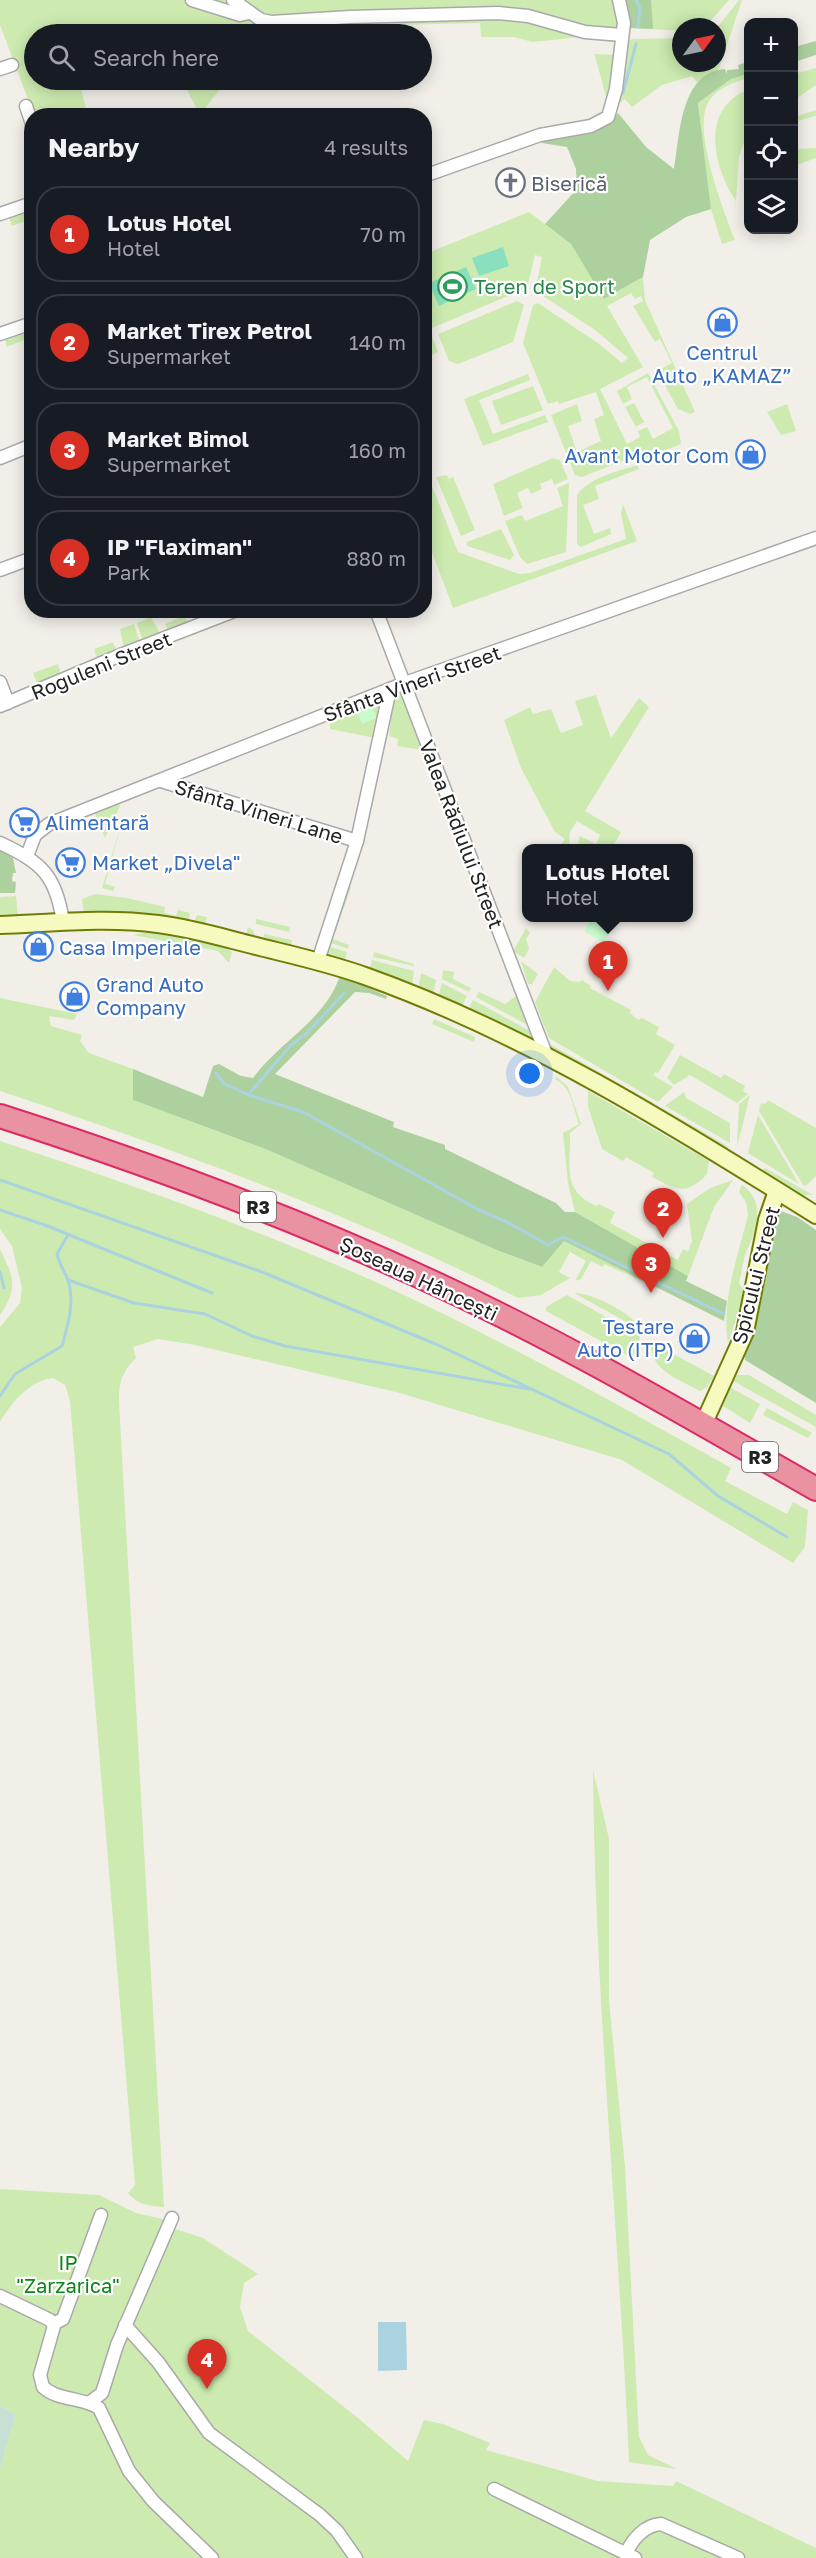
<!DOCTYPE html>
<html lang="en">
<head>
<meta charset="utf-8">
<style>
	body { margin:0; font-family:"Golos Text",sans-serif; background:#20242c; color:#f1f3f6 }
	.controls { position:absolute; right:18px; top:18px; display:grid; overflow:hidden; border-radius:12px; box-shadow:0 3px 15px #0003 }
	.controls button { width:54px; height:54px; display:grid; place-items:center; padding:0; border:0; border-bottom:2px solid #363941; background:#171b24; color:#f1f3f6; font:30px sans-serif }
	.compass { position:absolute; left:672px; top:18px; width:54px; height:54px; border-radius:50%; background:#171b24; box-shadow:0 3px 15px #0003; rotate:57deg }
	.you { position:absolute; left:530px; top:1074px; width:21px; height:21px; margin:-15px; border:4px solid #fff; border-radius:50%; background:#1a73e8; box-shadow:0 0 0 9px #1a73e833 }
	.badge { display:grid; place-items:center; width:39px; height:39px; border-radius:50%; background:#d93025; color:#fff; font-size:20px; font-weight:700 }
	.pin { position:absolute; translate:-50% -50px; filter:drop-shadow(0 2px 3px #0008) }
	.pin::after { content:''; position:absolute; top:32px; width:21px; height:18px; background:inherit; clip-path:polygon(0 0,100% 0,50% 100%) }
	.popup { position:absolute; left:522px; top:844px; width:171px; height:78px; box-sizing:border-box; display:grid; place-content:center; border-radius:12px; background:#171b24; filter:drop-shadow(0 2px 4px #0005); font-size:20px; white-space:nowrap; color:#9ea1a6 }
	.popup b { font-size:22px; color:#f1f3f6 }
	.popup::after { content:''; position:absolute; left:50%; top:100%; margin-left:-12px; border:12px solid transparent; border-top-color:#171b24 }
	.list { margin:0; padding:0; list-style:none }
	h2 { display:flex; justify-content:space-between; align-items:center; height:78px; margin:0; padding:0 24px; font-size:26px }
	h2 small { font-size:20px; font-weight:400; color:#9ea1a6 }
	.list li { display:grid; grid-template-columns:39px 1fr auto; gap:18px; align-items:center; box-sizing:border-box; height:96px; margin:0 12px 12px; padding:0 12px; border:2px solid #363941; border-radius:24px }
	.list b { display:block; font-size:22px; white-space:nowrap }
	.list p { margin:0; font-size:20px; white-space:nowrap; color:#9ea1a6 }
	.list em { font-size:20px; font-style:normal; color:#9ea1a6 }
	.icon { flex:none; width:33px; height:33px; fill:none; stroke:currentColor; stroke-width:2; stroke-linecap:round; stroke-linejoin:round }
	.map { position:relative; flex:none; width:816px; height:2558px; overflow:hidden }
	.search { position:absolute; background:#171b24; box-shadow:0 3px 15px #0003; left:24px; top:24px; width:408px; height:66px; display:flex; align-items:center; gap:15px; box-sizing:border-box; padding:0 21px; border-radius:33px; color:#9ea1a6; font-size:22px }
	.panel { position:absolute; background:#171b24; box-shadow:0 3px 15px #0003; left:24px; top:108px; width:408px; height:510px; border-radius:24px }
	.map>svg:first-child { display:block }
	.grass { fill:#cdebb0 }
	.forest { fill:#add19e }
	.wetland { fill:#c6e0d4 }
	.park { fill:#c8facc }
	.pitch { fill:#88e0be }
	.water { fill:#aad3df }
	.lines { fill:none; stroke-linecap:round; stroke-linejoin:round }
	.stream { stroke:#aad3df; stroke-width:3 }
	.street-casing { stroke:#a9a9a9; stroke-width:15 }
	.secondary-casing { stroke:#707d05; stroke-width:20 }
	.highway-casing { stroke:#dc2a67; stroke-width:26 }
	.street { stroke:#fff; stroke-width:12 }
	.secondary { stroke:#f7fabf; stroke-width:16 }
	.highway { stroke:#e892a2; stroke-width:22 }
	.labels { text-anchor:middle; dominant-baseline:central; stroke-width:4.5; stroke-linejoin:round; paint-order:stroke }
	.shield { fill:#fff; stroke:#646464; stroke-width:1.5 }
	.shield-label { font-size:18px; font-weight:bold; fill:#222 }
	.worship-label { font-size:20px; fill:#5b616d; stroke:#fff; text-anchor:start }
	.leisure-label { font-size:20px; fill:#27864d; stroke:#fff; text-anchor:start }
	.shop-label { font-size:20px; fill:#366cbe; stroke:#fff; text-anchor:start }
	.street-label { font-size:20px; fill:#222; stroke:#fff }
	.park-label { font-size:20px; fill:#0c8416; stroke:#fff }
</style>
</head>
<body>
<div class="map">
<svg width="816" height="2558" viewBox="0 0 816 2558">
	<rect width="100%" height="100%" fill="#f2efe9"/>
	<g class="grass">
		<polygon points="0,0 729,0 705,27 681,27 681,31 616,27 613,29 613,42 580,37 533,42 513,37 481,37 480,23 313,27 297,30 297,34 34,34 34,80 83,80 79,81 88,116 34,115 0,25"/>
		<polygon points="739,0 742,0 719,69 697,82 692,76 662,85 632,107 625,99 617,105 626,43 632,39 681,38 681,63 717,63 717,28"/>
		<polygon points="594,54 616,55 608,104 595,56"/>
		<polygon points="816,68 816,85 794,100 794,74"/>
		<path d="M 748,74 L 748,78 C 735,82 717,88 709,101 C 691,128 724,212 735,240 L 722,244 L 711,209 L 698,103 L 731,79 Z"/>
		<polygon points="175,80 243,80 243,90 223,85 200,115 187,90"/>
		<path d="M 748,90 L 748,132 L 739,156 L 736,201 C 713,167 700,108 748,90 Z"/>
		<polygon points="816,110 816,116 794,122 794,117"/>
		<polygon points="816,148 816,158 794,166 794,152 797,149"/>
		<polygon points="31,207 31,219 12,226 8,216"/>
		<polygon points="529,212 571,244 604,299 643,277 645,300 695,412 691,414 678,409 657,371 672,363 660,339 655,342 633,306 643,301 641,296 635,299 631,293 607,306 643,367 600,389 627,444 640,437 638,431 647,427 653,439 673,428 647,377 627,387 632,399 623,404 617,391 648,373 679,431 681,444 648,457 630,458 582,477 575,475 551,415 577,404 582,421 568,426 577,452 601,441 594,419 604,415 596,392 559,404 558,401 548,404 523,343 533,305 538,303 598,343 622,363 628,358 595,330 540,294 536,287 542,257 535,255 527,288 425,331 425,254"/>
		<polygon points="517,301 524,305 513,342 458,364 449,361 438,334"/>
		<polygon points="31,328 31,337 7,347 4,337"/>
		<polygon points="432,336 438,352 425,358 425,339"/>
		<polygon points="528,374 530,380 479,400 493,434 545,415 548,422 483,446 464,399"/>
		<polygon points="533,386 543,410 501,425 492,401"/>
		<polygon points="634,403 644,422 636,427 625,407"/>
		<polygon points="787,404 796,431 781,435 767,412"/>
		<polygon points="553,458 560,460 568,479 554,485 552,479 540,484 542,489 531,494 528,488 517,493 523,508 504,516 493,484"/>
		<path d="M 637,465 L 639,469 L 595,486 L 599,499 L 583,505 L 594,534 L 610,528 L 611,534 L 581,547 L 577,544 L 577,495 C 590,477 617,472 637,465 Z"/>
		<polygon points="447,475 449,479 453,477 475,530 461,536 436,477"/>
		<polygon points="425,481 433,488 458,552 519,574 530,573 626,539 621,513 623,504 637,541 453,608 425,534"/>
		<polygon points="569,483 566,552 527,564 520,557 505,521 522,515 525,521 563,506 557,488"/>
		<polygon points="501,529 514,555 510,560 467,546 467,542"/>
		<polygon points="182,610 188,623 169,632 165,624 184,616"/>
		<polygon points="151,617 161,635 143,642 137,623"/>
		<polygon points="134,624 140,643 124,649 120,629"/>
		<polygon points="113,642 117,652 97,659 94,649"/>
		<polygon points="58,664 61,674 37,683 33,673"/>
		<polygon points="397,694 401,694 422,750 397,746 398,739 389,736 392,706"/>
		<polygon points="596,695 611,738 639,698 649,707 585,811 621,832 612,848 585,848 578,843 580,836 596,844 600,835 577,821 570,832 569,845 559,848 565,839 555,832 521,768 504,720 530,707 533,714 551,709 561,733 583,725 575,701"/>
		<polygon points="382,699 375,738 330,729 330,719"/>
		<polygon points="119,802 120,806 105,838 95,813"/>
		<polygon points="122,822 105,884 115,887 113,891 102,888"/>
		<polygon points="348,886 351,887 333,939 349,945 348,949 328,942"/>
		<polygon points="95,894 127,898 165,907 164,913 176,916 178,910 190,913 188,926 84,915 82,899"/>
		<polygon points="16,896 18,917 0,918 0,897"/>
		<polygon points="197,915 207,917 205,924 246,934 248,927 253,930 257,942 192,926"/>
		<polygon points="256,919 290,927 289,932 256,924"/>
		<polygon points="526,928 530,933 526,939 529,949 524,958 513,951"/>
		<polygon points="150,932 227,948 232,952 229,963 218,951 133,935"/>
		<polygon points="264,934 292,940 291,949 264,944"/>
		<polygon points="327,946 347,952 344,964 329,957"/>
		<polygon points="374,952 414,964 414,966 373,957"/>
		<polygon points="372,960 414,971 412,988 369,971"/>
		<polygon points="521,961 538,974 532,984 528,984"/>
		<polygon points="554,967 570,981 580,982 582,980 591,986 590,988 631,1010 630,1013 638,1020 642,1018 659,1027 656,1034 675,1045 658,1073 655,1072 653,1075 673,1087 658,1102 549,1038 535,1002"/>
		<polygon points="443,970 454,972 453,979 471,988 469,992 442,979"/>
		<polygon points="421,973 436,980 433,997 418,990"/>
		<polygon points="442,983 467,996 461,1009 438,998"/>
		<polygon points="517,991 531,1027 476,997 479,992 505,1004 516,996 515,992"/>
		<path d="M 0,998 L 77,1014 L 74,1020 L 49,1016 L 51,1026 L 82,1035 L 80,1041 L 89,1053 L 133,1069 L 133,1100 L 263,1148 L 499,1251 L 542,1267 L 563,1240 L 662,1290 L 604,1264 L 603,1267 L 591,1261 L 581,1279 L 575,1281 L 586,1261 L 570,1252 L 559,1272 L 570,1278 L 541,1295 L 518,1298 C 351,1214 177,1150 0,1091 Z"/>
		<polygon points="473,1000 534,1033 535,1039 532,1041 467,1012"/>
		<polygon points="434,1019 475,1037 474,1042 432,1024"/>
		<polygon points="548,1043 655,1104 647,1106 552,1051"/>
		<polygon points="680,1055 721,1078 724,1074 745,1086 743,1091 748,1094 737,1103 690,1075 674,1085 667,1078"/>
		<path d="M 557,1077 L 568,1087 L 581,1124 L 570,1133 C 571,1165 561,1192 597,1206 L 599,1204 L 615,1212 L 610,1223 L 678,1260 L 683,1249 L 688,1251 L 692,1241 L 687,1204 L 710,1188 L 733,1180 L 714,1207 L 688,1276 L 575,1212 L 568,1183 L 563,1133 L 579,1124 C 573,1108 572,1087 555,1079 Z"/>
		<path d="M 588,1091 L 709,1161 L 707,1174 C 686,1197 675,1189 652,1177 L 654,1173 L 626,1157 L 623,1161 L 602,1149 L 588,1107 Z"/>
		<polygon points="684,1092 686,1098 730,1123 730,1143 665,1106"/>
		<polygon points="750,1095 737,1147 739,1104"/>
		<polygon points="768,1100 816,1128 816,1176 806,1186 803,1185 759,1111 761,1103 765,1104"/>
		<polygon points="662,1108 729,1147 725,1151 662,1111"/>
		<polygon points="758,1115 799,1184 748,1153"/>
		<path d="M 0,1141 C 128,1183 255,1228 378,1283 C 499,1338 615,1403 731,1468 L 725,1481 L 787,1514 L 793,1502 L 808,1510 L 805,1547 L 793,1563 L 622,1460 L 400,1393 L 195,1345 L 158,1339 L 133,1347 L 136,1358 C 122,1372 119,1382 119,1402 L 164,2207 C 149,2206 138,2205 128,2193 L 135,2185 L 70,1401 L 65,1385 L 53,1378 C 29,1381 12,1402 0,1422 L 0,1327 L 20,1303 L 22,1288 L 12,1246 L 0,1229 Z"/>
		<polygon points="765,1168 813,1195 799,1195 761,1173"/>
		<path d="M 742,1185 C 765,1200 758,1227 747,1250 C 743,1259 742,1272 739,1283 L 745,1292 L 728,1343 C 721,1300 738,1256 748,1215 L 746,1202 L 739,1192 Z"/>
		<path d="M 0,1249 C 14,1277 18,1288 0,1315 Z"/>
		<path d="M 574,1293 C 590,1292 635,1314 641,1330 Z"/>
		<polygon points="567,1295 640,1336 636,1358 634,1359 546,1311 546,1307"/>
		<path d="M 651,1342 L 714,1376 L 707,1387 L 700,1391 C 677,1378 650,1371 651,1342 Z"/>
		<polygon points="737,1375 749,1375 816,1415 816,1427 733,1381"/>
		<polygon points="728,1386 760,1404 750,1423 723,1406"/>
		<polygon points="767,1408 812,1433 808,1438 763,1415"/>
		<path d="M 593,1770 L 609,1839 L 609,2000 L 625,2167 L 639,2437 L 648,2455 L 677,2469 L 629,2462 C 619,2231 595,2001 593,1770 Z"/>
		<polygon points="0,2189 99,2195 136,2213 167,2220 163,2225 203,2238 258,2274 244,2283 240,2307 248,2331 358,2418 408,2461 424,2420 443,2424 490,2443 486,2450 598,2481 673,2486 676,2481 816,2548 816,2558 0,2558 0,2469 16,2414 0,2406"/>
	</g>
	<g class="forest">
		<polygon points="623,0 651,0 653,29 630,28"/>
		<polygon points="816,41 816,55 794,62 794,47"/>
		<path d="M 748,62 L 748,74 L 731,79 L 698,103 L 711,209 L 686,217 L 650,240 L 643,277 L 604,299 L 571,244 L 545,224 L 577,189 L 576,169 L 567,147 L 542,143 L 540,140 L 611,120 L 618,113 L 646,147 L 674,169 C 680,135 680,72 725,69 L 727,74 L 727,70 L 739,69 L 738,65 Z"/>
		<polygon points="0,849 13,858 16,873 13,873 12,881 16,882 15,893 0,893"/>
		<path d="M 342,977 L 387,996 L 386,999 L 369,993 L 355,992 L 275,1074 L 394,1122 L 393,1127 L 445,1145 L 445,1149 L 556,1203 L 565,1212 L 575,1212 L 688,1276 L 686,1281 L 727,1301 L 724,1321 L 564,1241 L 542,1267 L 499,1251 L 263,1148 L 133,1100 L 133,1069 L 203,1097 L 213,1066 L 219,1064 L 241,1076 L 253,1078 C 278,1043 324,1021 339,978 Z"/>
		<polygon points="781,1211 797,1217 816,1230 816,1403 745,1360 744,1351 776,1216"/>
	</g>
	<polygon class="wetland" points="0,2406 16,2414 0,2469"/>
	<g class="park">
		<polygon points="372,706 377,718 362,724 357,712"/>
		<polygon points="591,919 610,933 603,943 584,931"/>
	</g>
	<g class="pitch">
		<polygon points="503,247 509,266 479,276 472,258"/>
		<polygon points="466,267 476,289 439,306 429,283"/>
	</g>
	<polygon class="water" points="378,2322 406,2322 407,2370 378,2371"/>
	<g class="lines">
		<g class="stream">
			<polyline points="636,0 640,8 638,27"/>
			<polyline points="623,93 636,44"/>
			<polyline points="216,1073 224,1084 249,1095 303,1112 479,1210 509,1223 548,1245 563,1237 724,1314"/>
			<polyline points="249,1094 290,1046 307,1033 344,993"/>
			<polyline points="0,1180 262,1272 438,1345 669,1454 718,1496 787,1537"/>
			<polyline points="0,1210 45,1225 212,1293"/>
			<polyline points="0,1272 4,1288"/>
			<polyline points="68,1280 134,1303 205,1314 252,1336 285,1346 529,1389"/>
			<path d="M 0,1396 L 15,1374 L 62,1346 C 68,1325 75,1302 68,1280 C 65,1272 59,1264 57,1254 L 68,1235"/>
		</g>
		<defs>
			<g id="street">
				<polyline points="192,0 240,15 249,13"/>
				<polyline points="233,0 261,20 271,22 350,17 498,13 528,16 585,32 622,35"/>
				<polyline points="0,69 12,65"/>
				<polyline points="26,106 32,124"/>
				<polyline points="424,176 540,135 591,126 608,117 616,89 624,23 619,0"/>
				<polyline points="0,214 32,203"/>
				<polyline points="0,334 32,323"/>
				<polyline points="0,458 32,445"/>
				<polyline points="0,570 32,558"/>
				<polyline points="376,610 547,1057"/>
				<polyline points="0,682 8,703"/>
				<polyline points="0,706 123,654 237,610"/>
				<polyline points="161,781 357,841"/>
				<path d="M 0,843 C 42,863 56,875 63,922"/>
				<polyline points="27,856 35,835 49,824 405,683 816,538"/>
				<polyline points="318,961 357,841 390,689"/>
				<path d="M 0,2296 L 50,2320 L 54,2326 L 40,2375 L 43,2387 C 58,2401 82,2397 99,2408 L 129,2471 L 153,2501 L 212,2558"/>
				<polyline points="53,2324 63,2319 101,2215"/>
				<polyline points="125,2325 158,2362 209,2433 320,2515 337,2531 356,2558"/>
				<polyline points="89,2403 102,2393 117,2345 172,2218"/>
				<polyline points="494,2489 635,2558"/>
				<path d="M 626,2554 C 632,2539 645,2525 661,2524 L 738,2558"/>
			</g>
			<g id="secondary">
				<path d="M 0,925 C 52,923 106,917 158,924 C 191,928 224,938 256,946 C 292,955 329,963 365,976 C 525,1033 673,1125 816,1215"/>
				<polyline points="703,1425 745,1332 767,1220 777,1191"/>
			</g>
			<path id="highway" d="M 0,1116 C 153,1165 303,1221 449,1290 C 575,1349 695,1420 816,1489"/>
		</defs>
		<use href="#street" class="street-casing"/>
		<use href="#secondary" class="secondary-casing"/>
		<use href="#highway" class="highway-casing"/>
		<use href="#street" class="street"/>
		<use href="#secondary" class="secondary"/>
		<use href="#highway" class="highway"/>
	</g>
	<defs>
		<symbol id="church-ring" viewBox="-11 -11 22 22"><circle r="9.5" fill="#fff" stroke="#6b7280" stroke-width="1.5"/><path d="M-1.2-6h2.4v3.5h3.3v2.4h-3.3V6h-2.4V-.1h-3.3v-2.4h3.3Z" fill="#6b7280"/></symbol>
		<symbol id="stadium-ring" viewBox="-11 -11 22 22"><circle r="9.5" fill="#fff" stroke="#2e9e5b" stroke-width="1.5"/><path d="M0-5a6.5 5 0 1 0 0 10a6.5 5 0 1 0 0-10ZM-3.5-1.8h7v3.6h-7Z" fill="#2e9e5b"/></symbol>
		<symbol id="shop-ring" viewBox="-11 -11 22 22"><circle r="9.5" fill="#fff" stroke="#3f7fe0" stroke-width="1.5"/><path d="M-5-2.5h2.3a2.7 3.5 0 0 1 5.4 0H5L5.5 6h-11ZM-1.5-2.5h3a1.5 2.3 0 0 0-3 0Z" fill="#3f7fe0"/></symbol>
		<symbol id="supermarket-ring" viewBox="-11 -11 22 22"><circle r="9.5" fill="#fff" stroke="#3f7fe0" stroke-width="1.5"/><path d="M-6-5.5h2.5l.6 2H6L4.5 2H-2.5L-4.4-4H-6ZM-1.5 3.2a1.3 1.3 0 1 0 .1 0ZM3 3.2a1.3 1.3 0 1 0 .1 0Z" fill="#3f7fe0"/></symbol>
	</defs>
	<g fill-rule="evenodd">
		<use href="#church-ring" x="494" y="166" width="33" height="33"/>
		<use href="#stadium-ring" x="436" y="270" width="33" height="33"/>
		<use href="#shop-ring" x="706" y="306" width="33" height="33"/>
		<use href="#shop-ring" x="734" y="438" width="33" height="33"/>
		<use href="#supermarket-ring" x="8" y="806" width="33" height="33"/>
		<use href="#supermarket-ring" x="54" y="846" width="33" height="33"/>
		<use href="#shop-ring" x="22" y="930" width="33" height="33"/>
		<use href="#shop-ring" x="58" y="980" width="33" height="33"/>
		<use href="#shop-ring" x="678" y="1322" width="33" height="33"/>
	</g>
	<g class="labels">
		<g class="shield">
			<rect x="240" y="1192" width="36" height="30" rx="4.5"/>
			<rect x="742" y="1442" width="36" height="30" rx="4.5"/>
		</g>
		<g class="shield-label">
			<text x="258" y="1207">R3</text>
			<text x="760" y="1457">R3</text>
		</g>
		<g class="worship-label">
			<text x="531" y="183">Biserică</text>
		</g>
		<g class="leisure-label">
			<text x="474" y="286">Teren de Sport</text>
		</g>
		<g class="shop-label">
			<text x="722" y="352" text-anchor="middle">Centrul<tspan x="722" dy="23">Auto „KAMAZ”</tspan></text>
			<text x="729" y="455" text-anchor="end">Avant Motor Com</text>
			<text x="45" y="822">Alimentară</text>
			<text x="92" y="862">Market „Divela"</text>
			<text x="59" y="947">Casa Imperiale</text>
			<text x="96" y="984">Grand Auto<tspan x="96" dy="23">Company</tspan></text>
			<text x="674" y="1326" text-anchor="end">Testare<tspan x="674" dy="23">Auto (ITP)</tspan></text>
		</g>
		<g class="street-label">
			<text transform="translate(101 665) rotate(-22)">Roguleni Street</text>
			<text transform="translate(412 683) rotate(-20)">Sfânta Vineri Street</text>
			<text transform="translate(259 811) rotate(17)">Sfânta Vineri Lane</text>
			<text transform="translate(462 834) rotate(69)">Valea Rădiului Street</text>
			<text transform="translate(755 1275) rotate(-76)">Spicului Street</text>
			<text transform="translate(419 1278) rotate(25)">Șoseaua Hâncești</text>
		</g>
		<g class="park-label">
			<text x="68" y="2262">IP<tspan x="68" dy="23">"Zarzarica"</tspan></text>
		</g>
	</g>
</svg>
<div class="controls">
<button>+</button>
<button>−</button>
<button><svg class="icon" aria-label="locate" viewBox="0 0 24 24"><circle cx="12" cy="12" r="6"/><path d="M12 2v4M12 18v4M2 12h4M18 12h4"/></svg></button>
<button><svg class="icon" aria-label="layers" viewBox="0 0 24 24"><path d="M12 4l9 5-9 5-9-5zM3 14l9 5 9-5"/></svg></button>
</div>
<svg class="compass" viewBox="-18 -18 36 36"><path d="M0-13l5 13h-10z" fill="#e53935"/><path d="M0 13l5-13h-10z" fill="#9ea1a6"/></svg>
<div class="you"></div>
<div class="pin badge" style="left:608px;top:991px">1</div>
<div class="popup"><b>Lotus Hotel</b>Hotel</div>
<div class="pin badge" style="left:663px;top:1238px">2</div>
<div class="pin badge" style="left:651px;top:1293px">3</div>
<div class="pin badge" style="left:207px;top:2389px">4</div>
<div class="search"><svg class="icon" aria-label="search" viewBox="0 0 24 24"><circle cx="10" cy="10" r="6"/><path d="M15 15l6 6"/></svg>Search here</div>
<section class="panel">
<h2>Nearby<small>4 results</small></h2>
<ul class="list">
<li><span class="badge">1</span><div><b>Lotus Hotel</b><p>Hotel</p></div><em>70 m</em></li>
<li><span class="badge">2</span><div><b>Market Tirex Petrol</b><p>Supermarket</p></div><em>140 m</em></li>
<li><span class="badge">3</span><div><b>Market Bimol</b><p>Supermarket</p></div><em>160 m</em></li>
<li><span class="badge">4</span><div><b>IP &quot;Flaximan&quot;</b><p>Park</p></div><em>880 m</em></li>
</ul>
</section>
</div>
</body>
</html>
